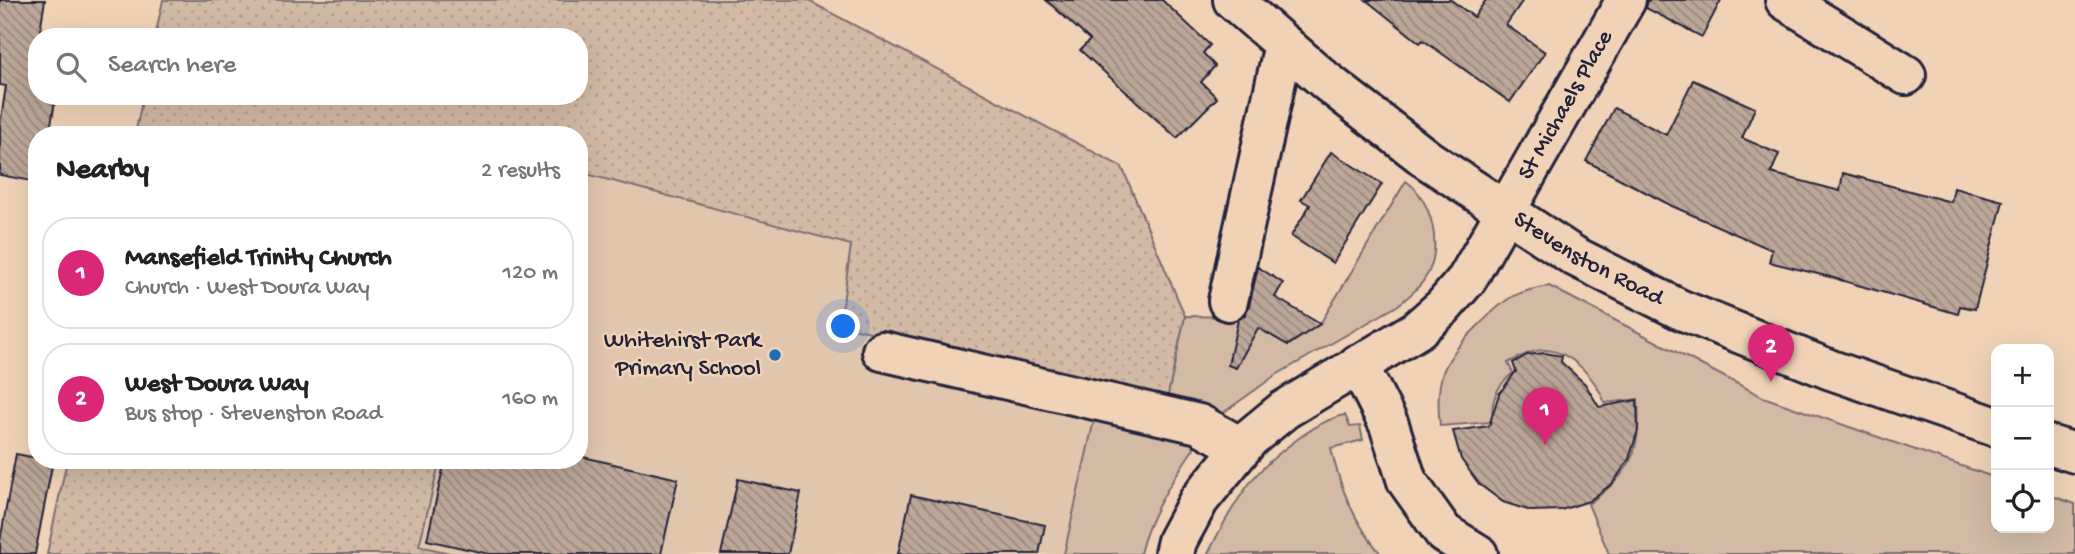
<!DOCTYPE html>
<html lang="en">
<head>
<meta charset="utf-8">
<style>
	body { margin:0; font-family:"Gochi Hand",sans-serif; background:#f6f6f6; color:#222 }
	.controls { position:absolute; right:21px; bottom:21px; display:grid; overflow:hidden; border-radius:14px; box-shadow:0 7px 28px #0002 }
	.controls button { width:63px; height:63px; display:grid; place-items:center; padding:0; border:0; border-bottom:2px solid #e0e0e0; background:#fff; color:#222; font:35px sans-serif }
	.you { position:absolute; left:844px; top:327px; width:24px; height:24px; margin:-18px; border:5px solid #fff; border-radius:50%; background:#1a73e8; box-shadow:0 0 0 10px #1a73e833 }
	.badge { display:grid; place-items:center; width:46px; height:46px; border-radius:50%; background:#db2777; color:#fff; font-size:23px; font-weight:700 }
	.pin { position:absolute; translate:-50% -58px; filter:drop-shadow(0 2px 4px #0008) }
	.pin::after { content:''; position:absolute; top:37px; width:24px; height:21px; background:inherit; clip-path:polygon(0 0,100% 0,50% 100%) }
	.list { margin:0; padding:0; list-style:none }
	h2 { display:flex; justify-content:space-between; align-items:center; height:91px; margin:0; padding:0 28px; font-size:30px }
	h2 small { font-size:23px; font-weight:400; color:#767676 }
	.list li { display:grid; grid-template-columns:46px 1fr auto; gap:21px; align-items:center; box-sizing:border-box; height:112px; margin:0 14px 14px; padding:0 14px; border:2px solid #e0e0e0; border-radius:28px }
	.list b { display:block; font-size:26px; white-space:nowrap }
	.list p { margin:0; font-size:23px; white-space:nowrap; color:#767676 }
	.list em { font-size:23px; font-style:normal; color:#767676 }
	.icon { flex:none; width:38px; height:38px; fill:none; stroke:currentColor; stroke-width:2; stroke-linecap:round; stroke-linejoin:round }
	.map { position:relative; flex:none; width:2075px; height:554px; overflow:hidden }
	.search { position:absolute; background:#fff; box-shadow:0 7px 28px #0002; left:28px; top:28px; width:560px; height:77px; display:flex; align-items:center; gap:18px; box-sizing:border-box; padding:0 24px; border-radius:28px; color:#767676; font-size:26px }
	.panel { position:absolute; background:#fff; box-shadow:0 7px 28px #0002; left:28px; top:126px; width:560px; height:343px; border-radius:28px }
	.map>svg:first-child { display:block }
	.built { fill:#e1c6ae }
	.green { fill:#d2baa5; stroke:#7a6e70; stroke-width:2 }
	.park { fill:url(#park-dots); stroke:#7a6e70; stroke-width:2 }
	.building { fill:url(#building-back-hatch); stroke:#22223b; stroke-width:2 }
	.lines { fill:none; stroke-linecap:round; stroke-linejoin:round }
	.minor-casing { stroke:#22223b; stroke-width:44 }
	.highway-casing { stroke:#22223b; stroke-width:44 }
	.minor { stroke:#f0d3b7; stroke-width:38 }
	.highway { stroke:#f0d3b7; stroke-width:38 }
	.poi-dot { fill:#1f6fb2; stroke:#f0d3b7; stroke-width:2.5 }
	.labels { text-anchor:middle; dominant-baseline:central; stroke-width:5; stroke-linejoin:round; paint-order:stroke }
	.street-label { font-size:24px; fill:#22223b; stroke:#f0d3b7 }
	.poi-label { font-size:24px; fill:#22223b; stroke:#f0d3b7; text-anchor:end }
</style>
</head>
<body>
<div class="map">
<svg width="2075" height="554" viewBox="0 0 2075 554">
	<defs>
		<pattern id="park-dots" width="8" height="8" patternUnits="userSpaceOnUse" patternTransform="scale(1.75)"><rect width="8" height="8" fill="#d2baa5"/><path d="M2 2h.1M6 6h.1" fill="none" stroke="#b4a08f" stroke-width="1.8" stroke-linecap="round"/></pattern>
		<pattern id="building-back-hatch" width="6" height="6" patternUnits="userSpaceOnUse" patternTransform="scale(1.75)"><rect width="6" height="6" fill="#bda798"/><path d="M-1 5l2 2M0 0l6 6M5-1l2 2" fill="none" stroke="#99887d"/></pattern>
	</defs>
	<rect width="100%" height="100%" fill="#f0d3b7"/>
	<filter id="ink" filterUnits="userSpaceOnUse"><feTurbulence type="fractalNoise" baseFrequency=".0143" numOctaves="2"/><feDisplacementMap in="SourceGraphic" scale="14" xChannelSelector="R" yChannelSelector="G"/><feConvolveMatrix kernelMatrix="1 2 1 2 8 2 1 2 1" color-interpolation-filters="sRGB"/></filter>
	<g filter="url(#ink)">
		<polygon class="built" points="579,172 852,245 841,325 1102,386 1064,554 454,554 418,546 440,460 579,460"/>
		<g class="green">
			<path d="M 1406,181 C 1432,199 1443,248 1427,275 C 1420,288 1408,297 1397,306 L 1276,375 L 1223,413 L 1210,413 L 1167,399 L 1185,316 L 1239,317 L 1289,345 L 1320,324 Z"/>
			<path d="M 1549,286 L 1763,397 L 1996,478 L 1996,528 L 2049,528 L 2049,495 L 2075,504 L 2075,554 L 1609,554 L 1588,504 C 1632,472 1641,453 1638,399 L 1605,403 C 1596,379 1572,351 1545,350 C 1531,350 1520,357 1508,363 L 1513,373 C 1496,386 1491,401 1492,422 L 1440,426 C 1434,376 1444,359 1479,325 C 1505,299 1512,292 1549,286 Z"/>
			<path d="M 1096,411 L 1193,440 L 1194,448 C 1173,479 1148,517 1140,554 L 1064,554 Z"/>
			<path d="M 1345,415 L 1350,427 L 1360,426 L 1363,440 L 1331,448 C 1340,488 1354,522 1381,554 L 1208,554 C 1219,531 1231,509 1246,488 C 1262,464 1317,419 1345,415 Z"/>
		</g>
		<g class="park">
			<polygon points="163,0 807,0 1122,167 1185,316 1167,399 1102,386 840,325 851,245 579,172 579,135 135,135 143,96 579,96 579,37 155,37"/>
			<polygon points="67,460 440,460 419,546 454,554 47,554"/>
		</g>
		<g class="building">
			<polygon points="0,0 45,0 39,37 37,37 37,96 56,96 49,135 37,135 37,182 0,175 0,125 6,86 0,85"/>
			<polygon points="1046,0 1162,0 1210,45 1203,53 1215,66 1201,82 1217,98 1177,138 1080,50 1090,40"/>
			<polygon points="1366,0 1451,0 1474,17 1486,0 1523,0 1506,25 1545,52 1510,102 1423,40 1420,43"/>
			<polygon points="1648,0 1721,0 1702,37 1646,8"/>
			<polygon points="1693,80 1755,108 1742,138 1779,154 1771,173 1840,191 1843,173 1951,202 1954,188 2003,201 1975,309 1960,306 1958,314 1830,277 1769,262 1772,250 1672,206 1586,161 1614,108 1666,135"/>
			<polygon points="1331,152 1382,184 1333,263 1291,236 1310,205 1301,200"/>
			<polygon points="1258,267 1283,283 1275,297 1320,324 1288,345 1258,328 1236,368 1228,365 1238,320 1245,315 1249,306"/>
			<polygon points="1545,353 1562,356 1561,362 1585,384 1599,407 1637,400 1638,430 1629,459 1613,483 1589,501 1561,510 1531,511 1503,502 1479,484 1461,459 1453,431 1489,426 1499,394 1516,371 1513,363 1527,355"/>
			<polygon points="16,454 37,458 37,460 53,461 35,554 0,554 0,541"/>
			<polygon points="579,456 678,479 661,554 489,554 427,540 445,460 503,460 538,468 540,460 579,460"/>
			<polygon points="738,479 801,493 788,554 721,554"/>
			<polygon points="911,495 1045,525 1039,554 898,554"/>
		</g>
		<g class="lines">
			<defs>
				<g id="minor">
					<polyline points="1785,0 1906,75"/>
					<polyline points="1228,301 1284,44"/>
					<polyline points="882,351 1199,424 1241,447"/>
					<polyline points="1358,364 1389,425 1407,481 1444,533 1478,554"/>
					<path id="s1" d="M 1174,554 L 1177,541 L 1199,500 L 1250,438 L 1284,410 L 1417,330 L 1443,307 L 1467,279 L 1626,0"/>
				</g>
				<g id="highway">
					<path id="s2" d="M 1233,0 L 1326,81 L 1428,160 L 1574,256 L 1679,309 L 1831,370 L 1996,427"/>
					<polyline points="2049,445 2075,453"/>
				</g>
			</defs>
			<use href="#minor" class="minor-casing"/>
			<use href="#highway" class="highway-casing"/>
			<use href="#minor" class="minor"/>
			<use href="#highway" class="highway"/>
		</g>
	</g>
	<circle class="poi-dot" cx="775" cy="355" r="7"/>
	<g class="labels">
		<g class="street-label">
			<text stroke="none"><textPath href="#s1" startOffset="611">St Michaels Place</textPath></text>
			<text stroke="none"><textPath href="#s2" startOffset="441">Stevenston Road</textPath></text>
		</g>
		<g class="poi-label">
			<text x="761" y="341">Whitehirst Park<tspan x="761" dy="28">Primary School</tspan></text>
		</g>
	</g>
</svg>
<div class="controls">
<button>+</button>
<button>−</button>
<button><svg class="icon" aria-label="locate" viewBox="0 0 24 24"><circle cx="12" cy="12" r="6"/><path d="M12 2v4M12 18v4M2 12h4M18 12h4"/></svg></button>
</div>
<div class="you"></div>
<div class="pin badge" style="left:1545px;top:445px">1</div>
<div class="pin badge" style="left:1771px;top:382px">2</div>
<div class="search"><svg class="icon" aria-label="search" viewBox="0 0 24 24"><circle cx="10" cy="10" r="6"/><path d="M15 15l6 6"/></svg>Search here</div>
<section class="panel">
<h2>Nearby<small>2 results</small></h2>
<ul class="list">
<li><span class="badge">1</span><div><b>Mansefield Trinity Church</b><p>Church · West Doura Way</p></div><em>120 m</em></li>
<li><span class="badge">2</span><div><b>West Doura Way</b><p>Bus stop · Stevenston Road</p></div><em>160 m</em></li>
</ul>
</section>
</div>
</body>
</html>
